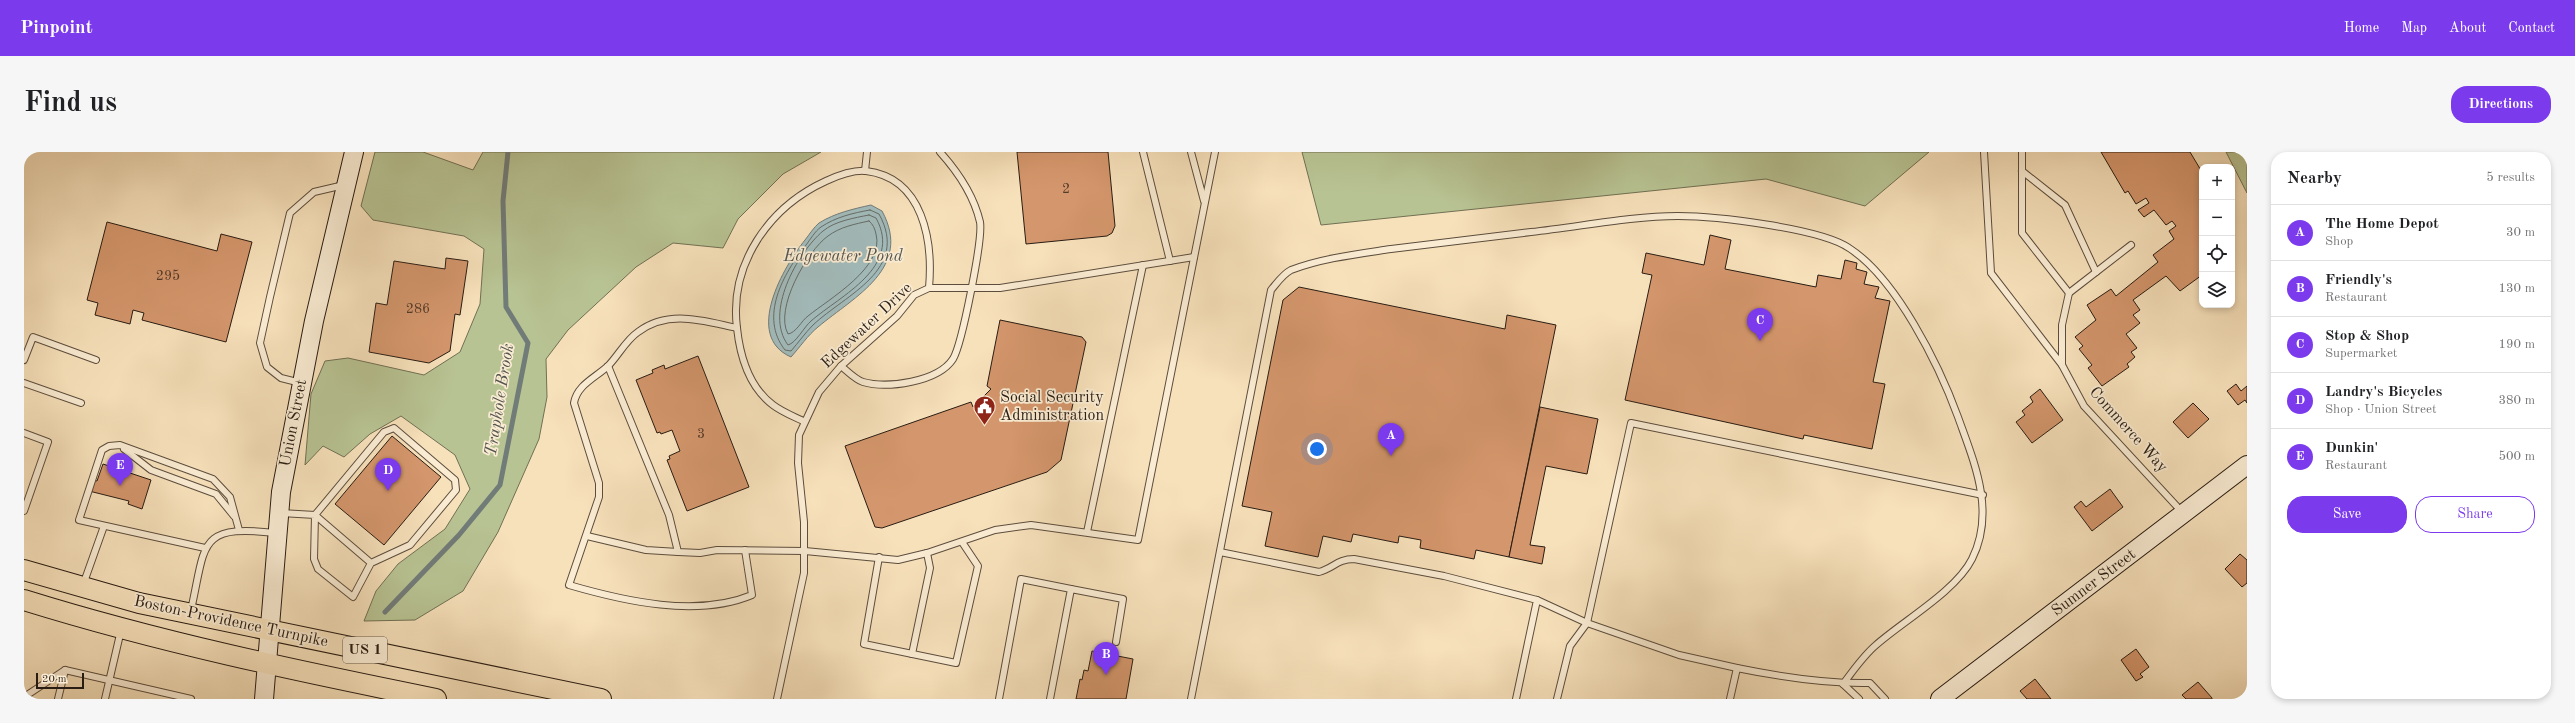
<!DOCTYPE html>
<html lang="en">
<head>
<meta charset="utf-8">
<style>
	body { margin:0; font-family:"Old Standard TT",serif; background:#f6f6f6; color:#202124 }
	.controls { position:absolute; right:12px; top:12px; display:grid; overflow:hidden; border-radius:8px; box-shadow:0 2px 6px #0003 }
	.controls button { width:36px; height:36px; display:grid; place-items:center; padding:0; border:0; border-bottom:1px solid #e0e0e0; background:#fff; color:#202124; font:20px sans-serif }
	.scale { position:absolute; left:12px; bottom:10px; width:48px; box-sizing:border-box; padding-left:4px; border:2px solid #281c13; border-top:0; font-size:11px; line-height:14px; white-space:nowrap; color:#281c13; -webkit-text-stroke:3px #faecd3; paint-order:stroke }
	.you { position:absolute; left:1293px; top:297px; width:14px; height:14px; margin:-10px; border:3px solid #fff; border-radius:50%; background:#1a73e8; box-shadow:0 0 0 6px #1a73e833 }
	.badge { display:grid; place-items:center; width:26px; height:26px; border-radius:50%; background:#7c3aed; color:#fff; font-size:13px; font-weight:700 }
	.pin { position:absolute; translate:-50% -33px; filter:drop-shadow(0 1px 2px #0008) }
	.pin::after { content:''; position:absolute; top:21px; width:14px; height:12px; background:inherit; clip-path:polygon(0 0,100% 0,50% 100%) }
	.list { margin:0; padding:0; list-style:none }
	h2 { display:flex; justify-content:space-between; align-items:center; height:52px; margin:0; padding:0 16px; font-size:17px }
	h2 small { font-size:13px; font-weight:400; color:#757577 }
	.list li { display:grid; grid-template-columns:26px 1fr auto; gap:12px; align-items:center; box-sizing:border-box; height:56px; padding:0 16px; border-top:1px solid #e0e0e0 }
	.list b { display:block; font-size:15px; white-space:nowrap }
	.list p { margin:0; font-size:13px; white-space:nowrap; color:#757577 }
	.list em { font-size:13px; font-style:normal; color:#757577 }
	.actions { display:flex; gap:8px; padding:12px 16px }
	.actions a { flex:1; padding:9px 0; border:1px solid #7c3aed; border-radius:16px; text-align:center; font-size:14px; color:#7c3aed }
	.actions .main { background:#7c3aed; color:#fff }
	.icon { flex:none; width:22px; height:22px; fill:none; stroke:currentColor; stroke-width:2; stroke-linecap:round; stroke-linejoin:round }
	.map { position:relative; flex:none; width:2223px; height:547px; overflow:hidden; border-radius:16px }
	header { display:flex; align-items:center; gap:24px; box-sizing:border-box; height:56px; padding:0 20px; background:#7c3aed; color:#fff }
	header strong { font-size:19px }
	nav { display:flex; gap:22px; margin-inline-start:auto; font-size:14px }
	.intro { display:flex; align-items:center; justify-content:space-between; box-sizing:border-box; height:96px; padding:0 24px }
	h1 { margin:0; font-size:28px }
	.button { padding:10px 18px; border-radius:16px; background:#7c3aed; color:#fff; font-size:14px; font-weight:700 }
	main { display:flex; gap:24px; padding:0 24px }
	aside { flex:1; background:#fff; border-radius:16px; box-shadow:0 2px 6px #0003 }
	.map>svg:first-child { display:block }
	.green { fill:#b8c393; stroke:#707053 }
	.water { fill:#a2bbbb; stroke:#717b78 }
	.lines { fill:none; stroke-linecap:round; stroke-linejoin:round }
	.shore { stroke:#656c67; stroke-width:1 }
	.stream { stroke:#717b78; stroke-width:5 }
	.building { fill:#d4966c; stroke:#281c13 }
	.lane-casing { stroke:#5c4d3d; stroke-width:8 }
	.secondary-casing { stroke:#281c13; stroke-width:20 }
	.primary-casing { stroke:#281c13; stroke-width:22 }
	.lane { stroke:#faecd3; stroke-width:6 }
	.secondary { stroke:#faecd3; stroke-width:18 }
	.primary { stroke:#f7e1bb; stroke-width:20 }
	.labels { text-anchor:middle; dominant-baseline:central; stroke-width:3.5; stroke-linejoin:round; paint-order:stroke }
	.number-label { font-size:14px; fill:#533a29 }
	.shield { fill:#faecd3; stroke:#675a4d; stroke-width:1 }
	.shield-label { font-size:15px; font-weight:bold; fill:#281c13 }
	.street-label { font-size:16px; fill:#281c13; stroke:#faecd3 }
	.poi-label { font-size:16px; fill:#281c13; stroke:#faecd3; text-anchor:start }
	.water-label { font-size:17px; font-style:italic; fill:#53544e; stroke:#faecd3 }
</style>
</head>
<body>
<header>
<strong>Pinpoint</strong>
<nav><a>Home</a><a>Map</a><a>About</a><a>Contact</a></nav>
</header>
<div class="intro"><h1>Find us</h1><a class="button">Directions</a></div>
<main>
<div class="map">
<svg width="2223" height="547" viewBox="0 0 2223 547">
	<rect width="100%" height="100%" fill="#f7e1bb"/>
	<filter id="stains"><feTurbulence type="fractalNoise" baseFrequency=".005" numOctaves="4"/><feColorMatrix values="0 0 0 0 .2 0 0 0 0 .09 0 0 0 0 .02 0 0 0 .5 -.17"/></filter>
	<radialGradient id="worn" r=".72"><stop offset=".6" stop-color="#630" stop-opacity="0"/><stop offset="1" stop-color="#630" stop-opacity=".3"/></radialGradient>
	<g class="green">
		<polygon points="351,0 399,0 449,18 459,0 797,0 759,22 714,67 699,96 649,91 612,115 544,178 522,207 523,245 515,287 474,380 439,439 391,468 340,469 352,439 374,412 421,377 446,337 431,303 377,264 346,282 320,305 299,294 281,313 287,242 301,209 324,206 400,223 436,200 456,152 460,97 440,84 349,68 337,54"/>
		<polygon points="1278,0 1905,0 1841,54 1742,27 1297,73"/>
		<polygon points="2202,0 2223,0 2223,41"/>
	</g>
	<path class="water" d="M 847,53 L 858,59 C 889,116 831,144 794,175 C 784,183 776,195 767,205 C 719,184 760,114 781,88 C 785,83 790,75 795,71 C 811,61 829,57 847,53 Z"/>
	<g class="lines">
		<g class="shore">
			<path d="M 846,58 L 855,62 C 886,118 822,142 789,173 C 781,181 774,191 767,199 L 761,198 C 735,165 759,122 782,93 C 786,88 791,79 797,75 C 812,65 829,61 846,58 Z"/>
			<path d="M 845,63 L 852,66 C 879,115 817,143 787,169 C 780,175 772,191 764,193 C 740,161 773,101 799,79 C 811,69 830,66 845,63 Z"/>
			<path d="M 845,69 C 849,72 851,77 852,82 C 861,115 805,147 784,164 C 778,168 772,181 764,182 C 750,157 783,99 804,84 C 816,75 831,72 845,69 Z"/>
		</g>
		<polyline class="stream" points="361,460 435,383 476,333 504,191 482,155 479,49 484,0"/>
	</g>
	<g class="building">
		<polygon points="993,0 1084,0 1091,74 1088,81 1083,84 1002,92"/>
		<polygon points="2077,0 2166,0 2178,20 2178,123 2156,139 2142,124 2109,148 2116,158 2109,163 2116,171 2102,182 2113,196 2107,200 2111,205 2103,212 2105,215 2078,234 2064,216 2068,213 2055,197 2059,194 2051,185 2072,168 2063,153 2087,137 2092,144 2134,110 2129,103 2150,87 2145,79 2152,74 2148,69 2142,73 2130,58 2120,65 2114,58 2125,51 2122,46 2112,52 2104,39 2101,41"/>
		<polygon points="83,70 193,99 197,82 228,90 202,190 118,168 120,161 109,158 106,172 71,163 74,151 63,148"/>
		<polygon points="1686,83 1707,88 1701,117 1792,135 1794,123 1817,127 1821,108 1833,111 1832,117 1843,120 1840,132 1855,135 1851,146 1866,149 1849,230 1861,232 1848,297 1780,283 1779,287 1601,248 1628,123 1618,121 1622,101 1680,113"/>
		<polygon points="422,106 444,109 436,163 431,162 426,199 405,211 345,200 352,151 363,153 370,109 421,117"/>
		<polygon points="1275,135 1481,177 1483,163 1532,173 1485,405 1452,398 1450,407 1396,396 1397,388 1375,384 1374,391 1329,382 1327,390 1299,384 1294,405 1241,394 1248,360 1218,354 1259,148"/>
		<polygon points="976,168 1058,185 1062,190 1037,308 1023,320 858,376 851,375 821,294 947,250 949,255 967,237 963,234"/>
		<polygon points="674,204 725,335 663,359 643,308 646,307 645,304 656,299 648,278 637,282 636,280 633,281 612,228 629,221 628,218 640,213 641,217"/>
		<polygon points="2212,232 2217,239 2223,234 2223,251 2221,248 2214,253 2203,239"/>
		<polygon points="2016,237 2039,268 2008,291 1992,270 2001,263 1998,259 2009,250 2006,245"/>
		<polygon points="2169,251 2185,267 2164,286 2149,270"/>
		<polygon points="1516,255 1574,267 1563,322 1522,314 1506,393 1521,395 1518,412 1485,405"/>
		<polygon points="368,284 417,325 360,393 311,352"/>
		<polygon points="79,312 127,328 118,357 104,352 105,349 65,339 69,328 73,329"/>
		<polygon points="2086,337 2099,355 2068,379 2050,355 2057,349 2062,355"/>
		<polygon points="2216,402 2223,408 2223,431 2218,435 2201,417"/>
		<polygon points="2112,497 2125,515 2116,522 2119,525 2112,529 2097,508"/>
		<polygon points="1068,499 1109,507 1102,547 1052,547 1056,527 1058,528 1060,518 1064,519"/>
		<polygon points="2011,527 2027,547 2003,547 1996,539"/>
		<polygon points="2174,530 2188,546 2188,547 2162,547 2158,543"/>
	</g>
	<g class="lines">
		<defs>
			<g id="lane">
				<polyline points="1119,0 1146,109"/>
				<polyline points="1167,0 1180,49"/>
				<polyline points="1960,0 1967,121 2038,213"/>
				<polyline points="1998,0 1998,81 2045,141"/>
				<polyline points="841,19 843,0"/>
				<polyline points="1998,19 2041,53 2072,120"/>
				<polyline points="2107,93 2045,141 2038,173 2038,213 2060,254 2159,361"/>
				<polyline points="905,136 976,136 1170,105"/>
				<path d="M 713,176 C 679,169 645,157 614,180 C 602,188 594,204 584,214 C 571,226 553,233 550,251 L 575,331 L 575,345 L 545,433 C 600,449 673,466 728,443 L 721,398"/>
				<polyline points="0,208 9,185 72,208"/>
				<polyline points="584,214 645,363 654,400 676,401 693,398 781,399 874,408 903,401 971,378 1007,373 1114,388 1191,0"/>
				<path d="M 817,214 C 823,219 832,228 839,230 C 863,237 914,230 929,207 C 938,192 959,87 956,70 C 950,44 934,20 916,0"/>
				<polyline points="0,231 57,251"/>
				<polyline points="277,231 257,226 243,215 236,191 246,145 266,61 290,40 320,33"/>
				<polyline points="0,281 24,290 0,359"/>
				<polyline points="100,297 127,318 192,342 210,364"/>
				<polyline points="257,361 291,363 347,411 386,393 432,338 431,328 370,276 360,280 291,363 290,407 294,417 329,445 347,411"/>
				<polyline points="1063,380 1119,113"/>
				<polyline points="563,384 622,398 654,400"/>
				<polyline points="181,396 55,368 78,298 85,294 96,293 189,327 206,345 215,378"/>
				<path d="M 1196,400 L 1295,420 C 1310,416 1313,407 1330,407 L 1420,424 L 1513,448 L 1492,547"/>
				<polyline points="855,405 840,492 932,511 954,414 938,390"/>
				<polyline points="59,433 80,374"/>
				<polyline points="1513,448 1563,471 1655,503 1713,516"/>
				<path d="M 167,458 C 182,392 173,372 251,381"/>
				<polyline points="888,502 906,416 903,401"/>
				<polyline points="1819,532 1835,547"/>
				<polyline points="0,545 41,518"/>
				<polyline points="34,547 41,518 167,547"/>
				<polyline points="81,547 97,478"/>
				<path d="M 753,547 L 780,421 L 780,370 L 774,311 L 775,283 L 795,240 L 817,214 L 873,164 L 890,143 L 905,136 C 909,90 900,26 842,19 C 830,18 813,24 802,29 C 745,55 705,112 713,176 C 716,204 725,235 749,253 C 758,260 771,265 781,270"/>
				<polyline points="975,547 997,427 1047,437"/>
				<polyline points="1026,547 1047,437 1099,447 1092,490"/>
				<path d="M 1167,547 L 1247,138 C 1253,131 1259,122 1267,118 C 1299,106 1334,102 1367,97 C 1414,91 1460,86 1507,80 C 1555,75 1606,64 1654,64 C 1690,64 1796,76 1825,96 C 1872,126 1915,213 1934,265 C 1950,310 1972,359 1948,407 C 1932,439 1879,469 1852,493 C 1839,504 1829,519 1819,532"/>
				<polyline points="1533,547 1546,494 1563,471 1607,271 1959,343"/>
				<path d="M 1706,547 L 1713,516 C 1757,525 1801,532 1846,531 L 1861,547"/>
			</g>
			<g id="secondary">
				<polyline points="240,547 257,340 290,169 330,0"/>
				<polyline points="1916,547 2223,313"/>
			</g>
			<g id="primary">
				<polyline points="0,418 115,451 577,547"/>
				<path d="M 0,448 C 135,490 273,519 412,547"/>
			</g>
		</defs>
		<use href="#lane" class="lane-casing"/>
		<use href="#secondary" class="secondary-casing"/>
		<use href="#primary" class="primary-casing"/>
		<use href="#lane" class="lane"/>
		<use href="#secondary" class="secondary"/>
		<use href="#primary" class="primary"/>
	</g>
	<defs>
		<symbol id="civic-pin" viewBox="-11 -11 22 30"><path d="M0 17L-7.5 6A9.5 9.5 0 1 1 7.5 6Z" fill="#8f2418" stroke="#faecd3"/><path d="M-.6-6.5H3V-4.5H.6V-3L4-1V1h2V6H-6V1h2V-1L-.6-3ZM-1.2 2.5V6h2.4V2.5Z" fill="#fff"/></symbol>
	</defs>
	<g fill-rule="evenodd">
		<use href="#civic-pin" x="948" y="242" width="25" height="34"/>
	</g>
	<g class="labels">
		<g class="number-label">
			<text x="1042" y="37">2</text>
			<text x="144" y="124">295</text>
			<text x="394" y="157">286</text>
			<text x="677" y="282">3</text>
		</g>
		<rect class="shield" x="319" y="485" width="44" height="26" rx="3"/>
		<g class="shield-label">
			<text x="341" y="498">US 1</text>
		</g>
		<g class="street-label">
			<text transform="translate(843 174) rotate(-43)">Edgewater Drive</text>
			<text transform="translate(270 271) rotate(-79)">Union Street</text>
			<text transform="translate(2104 278) rotate(48)">Commerce Way</text>
			<text transform="translate(2070 431) rotate(-37)">Sumner Street</text>
			<text transform="translate(207 470) rotate(12)">Boston-Providence Turnpike</text>
		</g>
		<g class="poi-label">
			<text x="976" y="246">Social Security<tspan x="976" dy="18">Administration</tspan></text>
		</g>
		<g class="water-label">
			<text x="819" y="104">Edgewater Pond</text>
			<text transform="translate(476 248) rotate(-81)">Traphole Brook</text>
		</g>
	</g>
	<rect width="100%" height="100%" filter="url(#stains)"/>
	<rect width="100%" height="100%" fill="url(#worn)"/>
</svg>
<div class="controls">
<button>+</button>
<button>−</button>
<button><svg class="icon" aria-label="locate" viewBox="0 0 24 24"><circle cx="12" cy="12" r="6"/><path d="M12 2v4M12 18v4M2 12h4M18 12h4"/></svg></button>
<button><svg class="icon" aria-label="layers" viewBox="0 0 24 24"><path d="M12 4l9 5-9 5-9-5zM3 14l9 5 9-5"/></svg></button>
</div>
<div class="scale">20 m</div>
<div class="you"></div>
<div class="pin badge" style="left:1367px;top:304px">A</div>
<div class="pin badge" style="left:1082px;top:523px">B</div>
<div class="pin badge" style="left:1736px;top:189px">C</div>
<div class="pin badge" style="left:364px;top:339px">D</div>
<div class="pin badge" style="left:96px;top:334px">E</div>
</div>
<aside>
<h2>Nearby<small>5 results</small></h2>
<ul class="list">
<li><span class="badge">A</span><div><b>The Home Depot</b><p>Shop</p></div><em>30 m</em></li>
<li><span class="badge">B</span><div><b>Friendly's</b><p>Restaurant</p></div><em>130 m</em></li>
<li><span class="badge">C</span><div><b>Stop &amp; Shop</b><p>Supermarket</p></div><em>190 m</em></li>
<li><span class="badge">D</span><div><b>Landry's Bicycles</b><p>Shop · Union Street</p></div><em>380 m</em></li>
<li><span class="badge">E</span><div><b>Dunkin'</b><p>Restaurant</p></div><em>500 m</em></li>
</ul>
<div class="actions"><a class="main">Save</a><a>Share</a></div>
</aside>
</main>
</body>
</html>
